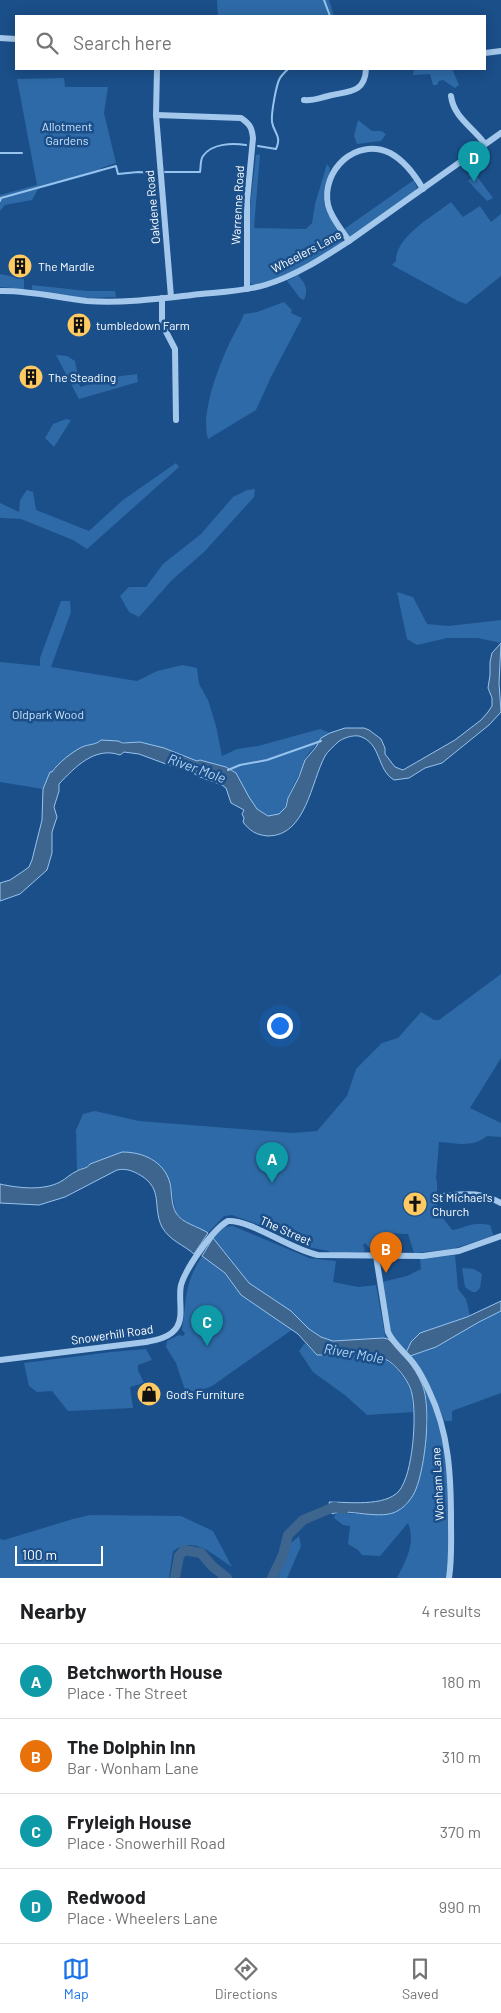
<!DOCTYPE html>
<html lang="en">
<head>
<meta charset="utf-8">
<style>
	body { margin:0; font-family:Barlow,sans-serif; background:#f6f6f6; color:#202124 }
	.scale { position:absolute; left:15px; bottom:12px; width:88px; box-sizing:border-box; padding-left:5px; border:2px solid #fff; border-top:0; font-size:14px; line-height:18px; white-space:nowrap; color:#fff; -webkit-text-stroke:4px #1b4f89; paint-order:stroke }
	.you { position:absolute; left:279px; top:1025px; width:18px; height:18px; margin:-12px; border:4px solid #fff; border-radius:50%; background:#1a73e8; box-shadow:0 0 0 8px #1a73e833 }
	.badge { display:grid; place-items:center; width:32px; height:32px; border-radius:50%; background:#1a73e8; color:#fff; font-size:16px; font-weight:700 }
	.pin { position:absolute; translate:-50% -41px; filter:drop-shadow(0 1px 2px #0008) }
	.pin::after { content:''; position:absolute; top:26px; width:18px; height:15px; background:inherit; clip-path:polygon(0 0,100% 0,50% 100%) }
	.list { margin:0; padding:0; list-style:none }
	h2 { display:flex; justify-content:space-between; align-items:center; height:65px; margin:0; padding:0 20px; font-size:21px }
	h2 small { font-size:16px; font-weight:400; color:#757577 }
	.list li { display:grid; grid-template-columns:32px 1fr auto; gap:15px; align-items:center; box-sizing:border-box; height:75px; padding:0 20px; border-top:1px solid #e0e0e0 }
	.list b { display:block; font-size:19px; white-space:nowrap }
	.list p { margin:0; font-size:16px; white-space:nowrap; color:#757577 }
	.list em { font-size:16px; font-style:normal; color:#757577 }
	.icon { flex:none; width:28px; height:28px; fill:none; stroke:currentColor; stroke-width:2; stroke-linecap:round; stroke-linejoin:round }
	.map { position:relative; flex:none; width:501px; height:1578px; overflow:hidden }
	.search { position:absolute; background:#fff; box-shadow:0 2px 12px #0003; left:15px; right:15px; top:15px; height:55px; display:flex; align-items:center; gap:12px; box-sizing:border-box; padding:0 18px; border-radius:0px; color:#757577; font-size:19px }
	.sheet { height:365px; background:#fff }
	nav { display:flex; justify-content:space-around; align-items:center; box-sizing:border-box; height:70px; border-top:1px solid #e0e0e0; background:#fff; font-size:14px; color:#757577 }
	nav a { display:grid; justify-items:center; gap:2px }
	nav .on { color:#1a73e8 }
	.map>svg:first-child { display:block }
	.green { fill:#2e6aa7 }
	.water { fill:#3e658e; stroke:#97c3ef }
	.lines { fill:none; stroke-linecap:round; stroke-linejoin:round }
	.stream { stroke:#97c3ef; stroke-width:2 }
	.river { stroke:#3e658e; stroke-width:10 }
	.minor { stroke:#a4c8ec; stroke-width:6 }
	.labels { text-anchor:middle; dominant-baseline:central; stroke-width:5; stroke-linejoin:round; paint-order:stroke }
	.park-label { font-size:12px; fill:#cae1f9; stroke:#1b4f89 }
	.street-label { font-size:12px; fill:#fff; stroke:#1b4f89 }
	.poi-label { font-size:12px; fill:#fff; stroke:#1b4f89; text-anchor:start }
	.water-label { font-size:14px; font-style:italic; fill:#b0d2f4; stroke:#1b4f89 }
</style>
</head>
<body>
<div class="map">
<svg width="501" height="1578" viewBox="0 0 501 1578">
	<rect width="100%" height="100%" fill="#1b4f89"/>
	<g class="green">
		<polygon points="217,0 329,0 334,16 218,16"/>
		<polygon points="414,69 452,69 459,85 455,88 443,80 439,81 437,85 433,85 430,74 413,75"/>
		<polygon points="64,78 65,87 108,87 104,113 116,163 101,168 100,172 38,189 32,200 5,205 0,211 0,195 37,185 17,79"/>
		<polygon points="358,120 372,131 381,131 386,134 381,141 357,144 354,136"/>
		<path d="M 260,154 L 254,228 L 306,229 L 312,223 L 315,204 L 327,164 L 330,168 C 329,183 321,191 325,207 C 329,220 343,229 342,242 C 328,252 267,290 251,284 L 249,280 L 250,206 L 256,155 Z"/>
		<polygon points="470,172 479,179 493,198 487,201 468,181 471,178 468,174"/>
		<polygon points="414,180 417,188 415,192 352,237 349,237 344,229"/>
		<path d="M 451,202 L 463,217 L 480,206 L 491,222 L 501,214 L 501,276 L 466,304 L 458,301 L 392,265 L 396,261 C 395,237 433,216 451,202 Z"/>
		<polygon points="0,274 24,279 24,289 0,287"/>
		<path d="M 298,275 C 305,284 309,288 304,300 L 300,298 L 287,281 Z"/>
		<polygon points="32,285 87,291 115,291 116,297 88,298 34,291 32,289"/>
		<path d="M 284,302 L 292,310 L 291,313 L 302,318 L 271,377 L 256,410 L 208,439 C 200,414 219,365 230,342 C 235,332 240,324 244,314 L 257,312 Z"/>
		<polygon points="56,355 67,356 75,361 80,387 105,380 106,378 137,374 138,382 79,399"/>
		<polygon points="66,419 71,420 54,447 45,438 53,424"/>
		<polygon points="176,463 179,467 87,549 73,540 21,519 0,518 0,503 19,512 20,500 27,490 33,492 36,510 89,531 123,500"/>
		<polygon points="255,489 254,497 204,552 172,580 139,617 129,612 120,596 129,587 146,587 163,564 201,534 233,497 247,490"/>
		<polygon points="397,592 413,597 427,624 449,626 501,620 501,643 478,638 447,638 417,645 407,639"/>
		<path d="M 61,601 L 70,601 L 71,612 L 51,667 L 137,681 L 157,671 L 183,665 L 197,668 L 199,684 L 208,700 L 216,726 L 222,756 L 237,749 L 258,746 L 320,729 L 330,733 C 323,737 307,753 304,761 C 300,775 293,785 288,797 C 285,804 286,810 279,814 C 276,817 272,816 268,816 L 257,809 L 245,791 L 236,773 L 226,767 L 200,760 L 197,761 L 164,748 L 118,741 L 83,746 L 54,768 L 52,773 L 50,772 L 43,789 L 0,782 L 0,662 L 40,666 L 40,658 Z"/>
		<path d="M 501,974 L 501,1058 L 470,1108 L 501,1123 L 501,1137 L 487,1136 C 473,1148 456,1143 439,1142 L 436,1179 L 437,1182 L 437,1217 L 443,1218 L 452,1230 C 469,1227 471,1221 490,1225 L 493,1234 L 492,1236 L 453,1249 L 414,1253 L 408,1234 L 384,1233 L 378,1240 L 376,1252 L 371,1250 L 365,1243 L 363,1245 L 365,1251 L 363,1252 L 330,1254 L 329,1251 L 307,1247 L 282,1233 L 232,1215 L 224,1216 L 208,1233 L 187,1223 L 176,1213 L 170,1182 L 160,1166 L 151,1158 L 90,1164 L 88,1167 L 77,1171 L 76,1130 L 83,1114 L 95,1111 L 139,1121 L 266,1131 L 293,1133 L 317,1131 L 347,1096 L 356,1069 L 382,1043 L 398,1038 L 421,1012 L 434,1020 L 439,1020 Z"/>
		<polygon points="233,1226 309,1258 336,1261 333,1282 358,1287 376,1285 385,1335 388,1339 383,1338 333,1341 321,1337 309,1329 291,1311 249,1283 213,1238 224,1227"/>
		<polygon points="455,1255 458,1289 466,1299 470,1316 446,1325 406,1353 391,1334 382,1282 407,1276 421,1269 420,1259"/>
		<path d="M 202,1256 L 225,1273 L 241,1295 L 293,1329 L 212,1386 L 187,1396 L 176,1363 L 166,1347 L 167,1341 L 179,1335 L 183,1336 L 185,1333 L 182,1330 C 187,1298 184,1284 202,1256 Z"/>
		<polygon points="462,1268 474,1269 482,1274 480,1288 476,1292 472,1292 465,1287"/>
		<polygon points="501,1311 501,1393 452,1411 452,1421 445,1421 410,1356 436,1347 479,1322"/>
		<polygon points="305,1343 317,1355 347,1355 385,1359 396,1368 406,1381 412,1394 413,1412 367,1415 346,1396 313,1372 299,1351"/>
		<polygon points="146,1349 152,1360 138,1365 138,1370 144,1383 130,1387 133,1408 68,1411 52,1391 37,1392 29,1386 24,1363 111,1352"/>
		<path d="M 423,1385 C 428,1397 438,1410 441,1423 C 452,1470 452,1531 447,1578 L 397,1578 C 406,1560 416,1543 408,1523 L 380,1556 L 362,1555 L 358,1550 L 348,1544 L 350,1526 L 343,1525 L 334,1518 L 336,1512 L 354,1514 L 388,1514 L 399,1510 L 415,1491 L 428,1424 L 427,1403 Z"/>
		<path d="M 90,1515 L 181,1516 L 213,1531 L 232,1567 C 213,1555 195,1535 173,1551 L 169,1578 L 0,1578 L 0,1539 L 4,1540 L 73,1519 Z"/>
		<polygon points="299,1536 301,1546 287,1578 278,1578 291,1543"/>
	</g>
	<g class="water">
		<path d="M 501,643 L 499,683 L 501,712 L 489,725 L 442,763 L 425,768 L 409,778 L 394,780 C 376,769 382,743 359,736 C 352,735 343,738 338,742 C 333,747 328,751 325,756 C 311,782 306,836 268,836 C 256,835 250,831 243,822 L 244,818 L 242,814 L 244,810 L 231,803 L 226,788 L 222,785 L 200,777 L 188,770 L 174,767 L 139,754 L 124,752 L 120,755 C 95,746 75,767 59,784 L 59,791 L 54,807 L 57,817 L 52,832 L 52,853 L 47,870 L 20,894 L 0,901 L 0,883 L 10,880 L 22,872 L 29,867 L 32,860 L 42,820 L 43,789 L 50,772 L 52,772 C 58,763 72,752 82,747 C 89,744 96,745 101,740 L 118,741 L 123,743 L 140,742 L 164,748 L 197,761 L 200,760 L 226,767 L 236,773 L 249,797 L 257,809 L 268,816 L 279,814 L 286,807 L 288,798 L 299,777 L 305,760 L 316,747 L 321,738 L 330,733 L 345,728 L 364,728 L 369,730 L 381,739 L 385,748 L 385,754 L 395,767 L 403,770 L 455,740 L 481,720 L 488,712 L 492,706 L 492,698 L 488,688 L 490,675 L 490,662 L 492,653 Z"/>
		<path d="M 122,1152 C 143,1152 164,1161 170,1183 C 172,1192 171,1204 176,1213 C 183,1224 198,1226 208,1233 L 194,1254 C 184,1245 170,1241 162,1227 C 152,1207 164,1189 140,1175 C 133,1171 126,1168 117,1170 L 65,1197 L 39,1205 L 0,1203 L 0,1184 C 18,1188 43,1191 60,1182 C 66,1179 70,1174 77,1171 C 82,1168 87,1169 90,1164 Z"/>
		<path d="M 213,1238 L 249,1283 L 291,1311 L 309,1329 L 321,1337 L 333,1341 L 383,1338 L 388,1339 C 402,1352 415,1367 422,1384 C 432,1407 425,1467 416,1489 C 413,1497 406,1506 399,1510 C 382,1522 346,1507 332,1514 L 329,1502 C 348,1502 385,1507 399,1491 C 413,1474 417,1416 412,1394 C 410,1382 396,1364 385,1359 C 371,1352 333,1355 317,1355 L 298,1334 L 241,1295 L 225,1273 L 202,1256 Z"/>
		<polygon points="501,1301 501,1311 479,1322 436,1347 410,1356 406,1353 411,1342 420,1333 467,1317"/>
	</g>
	<g class="lines">
		<g class="stream">
			<polyline points="324,0 330,16"/>
			<path d="M 258,146 L 276,149 C 282,135 274,134 272,122 C 271,114 276,85 280,78 C 282,75 285,72 288,69"/>
			<polyline points="0,153 22,153"/>
			<path d="M 165,172 L 200,172 C 201,167 200,160 203,156 C 212,143 233,143 246,145"/>
			<polyline points="0,201 1,198 116,166 118,174 138,172 155,173"/>
			<polyline points="228,770 240,765 267,760 321,741"/>
		</g>
		<g class="river">
			<polyline points="175,1578 179,1556 184,1550 201,1553 212,1566 227,1578"/>
			<polyline points="272,1578 283,1555 288,1535 303,1520 334,1507 344,1509"/>
		</g>
		<g class="minor">
			<polyline points="0,38 16,39"/>
			<polyline points="485,53 501,51"/>
			<polyline points="157,69 156,115 171,297"/>
			<path d="M 451,96 C 454,118 473,127 485,144"/>
			<path d="M 304,100 C 313,101 319,98 328,96 C 347,91 365,94 366,69"/>
			<path d="M 156,115 L 241,118 C 250,124 252,128 253,138 L 247,201 L 247,289"/>
			<path d="M 349,241 C 342,230 331,218 328,205 C 321,170 356,137 390,153 C 405,161 415,175 423,189"/>
			<path d="M 0,291 C 30,290 58,298 87,301 C 124,304 164,298 201,294 C 222,292 245,291 265,285 C 295,276 323,258 349,241 L 501,133"/>
			<polyline points="162,298 162,324 175,349 176,420"/>
			<path d="M 441,1196 C 467,1194 477,1191 501,1203"/>
			<path d="M 376,1256 L 388,1332 C 394,1345 406,1353 414,1364 C 420,1372 425,1382 429,1391 C 449,1432 451,1476 451,1521 C 451,1540 452,1559 449,1578"/>
			<path d="M 0,1360 L 146,1342 C 157,1340 171,1337 177,1327 C 184,1316 178,1298 181,1285 C 186,1268 213,1229 228,1221 C 252,1220 291,1250 318,1255 L 423,1256 L 459,1251 L 501,1236"/>
		</g>
	</g>
	<defs>
		<symbol id="building-disc" viewBox="-11 -11 22 22"><circle r="9.5" fill="#feca61" stroke="#1b4f89"/><path d="M-4-6H4V6H1V3H-1V6H-4ZM-2.5-4.3h1.7v1.8h-1.7ZM.8-4.3h1.7v1.8H.8ZM-2.5-1h1.7V.8h-1.7ZM.8-1h1.7V.8H.8Z" fill="#111"/></symbol>
		<symbol id="church-disc" viewBox="-11 -11 22 22"><circle r="9.5" fill="#feca61" stroke="#1b4f89"/><path d="M-1.2-6h2.4v3.5h3.3v2.4h-3.3V6h-2.4V-.1h-3.3v-2.4h3.3Z" fill="#111"/></symbol>
		<symbol id="shop-disc" viewBox="-11 -11 22 22"><circle r="9.5" fill="#feca61" stroke="#1b4f89"/><path d="M-5-2.5h2.3a2.7 3.5 0 0 1 5.4 0H5L5.5 6h-11ZM-1.5-2.5h3a1.5 2.3 0 0 0-3 0Z" fill="#111"/></symbol>
	</defs>
	<g fill-rule="evenodd">
		<use href="#building-disc" x="6" y="252" width="28" height="28"/>
		<use href="#building-disc" x="65" y="311" width="28" height="28"/>
		<use href="#building-disc" x="17" y="363" width="28" height="28"/>
		<use href="#church-disc" x="401" y="1190" width="28" height="28"/>
		<use href="#shop-disc" x="135" y="1380" width="28" height="28"/>
	</g>
	<g class="labels">
		<g class="park-label">
			<text x="67" y="126">Allotment<tspan x="67" dy="14">Gardens</tspan></text>
			<text x="48" y="714">Oldpark Wood</text>
		</g>
		<g class="street-label">
			<text transform="translate(237 205) rotate(-87)">Warrenne Road</text>
			<text transform="translate(152 207) rotate(-95)">Oakdene Road</text>
			<text transform="translate(306 251) rotate(-28)">Wheelers Lane</text>
			<text transform="translate(286 1230) rotate(24)">The Street</text>
			<text transform="translate(112 1334) rotate(-8)">Snowerhill Road</text>
			<text transform="translate(437 1484) rotate(-93)">Wonham Lane</text>
		</g>
		<g class="poi-label">
			<text x="38" y="266">The Mardle</text>
			<text x="96" y="325">tumbledown Farm</text>
			<text x="48" y="377">The Steading</text>
			<text x="432" y="1197">St Michael's<tspan x="432" dy="14">Church</tspan></text>
			<text x="166" y="1394">God's Furniture</text>
		</g>
		<g class="water-label">
			<text transform="translate(197 768) rotate(20)">River Mole</text>
			<text transform="translate(354 1353) rotate(10)">River Mole</text>
		</g>
	</g>
</svg>
<div class="scale">100 m</div>
<div class="you"></div>
<div class="pin badge" style="left:272px;top:1183px;background:#0f9aa8">A</div>
<div class="pin badge" style="left:386px;top:1273px;background:#e8710a">B</div>
<div class="pin badge" style="left:207px;top:1346px;background:#0f9aa8">C</div>
<div class="pin badge" style="left:474px;top:182px;background:#0f9aa8">D</div>
<div class="search"><svg class="icon" aria-label="search" viewBox="0 0 24 24"><circle cx="10" cy="10" r="6"/><path d="M15 15l6 6"/></svg>Search here</div>
</div>
<section class="sheet">
<h2>Nearby<small>4 results</small></h2>
<ul class="list">
<li><span class="badge" style="background:#0f9aa8">A</span><div><b>Betchworth House</b><p>Place · The Street</p></div><em>180 m</em></li>
<li><span class="badge" style="background:#e8710a">B</span><div><b>The Dolphin Inn</b><p>Bar · Wonham Lane</p></div><em>310 m</em></li>
<li><span class="badge" style="background:#0f9aa8">C</span><div><b>Fryleigh House</b><p>Place · Snowerhill Road</p></div><em>370 m</em></li>
<li><span class="badge" style="background:#0f9aa8">D</span><div><b>Redwood</b><p>Place · Wheelers Lane</p></div><em>990 m</em></li>
</ul>
</section>
<nav>
<a class="on"><svg class="icon" aria-label="map" viewBox="0 0 24 24"><path d="M3 6l6-2 6 2 6-2v14l-6 2-6-2-6 2zM9 4v14M15 6v14"/></svg>Map</a>
<a><svg class="icon" aria-label="directions" viewBox="0 0 24 24"><path d="M12 3l9 9-9 9-9-9zM9 14v-3h6M13 9l2 2-2 2"/></svg>Directions</a>
<a><svg class="icon" aria-label="saved" viewBox="0 0 24 24"><path d="M7 4h10v16l-5-4-5 4z"/></svg>Saved</a>
</nav>
</body>
</html>
